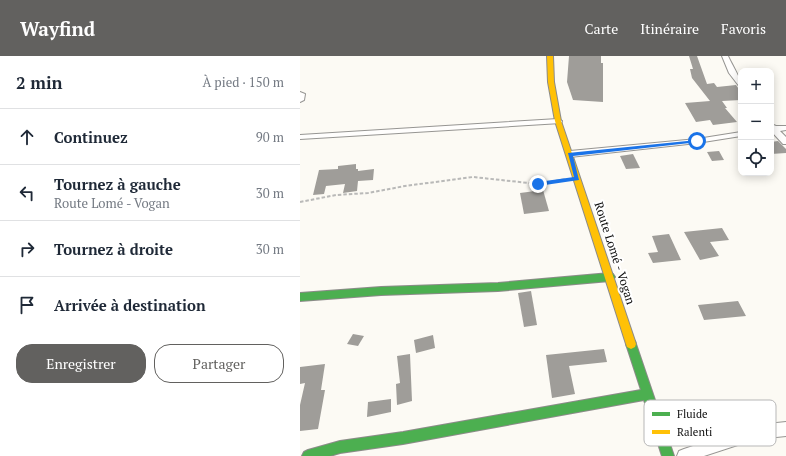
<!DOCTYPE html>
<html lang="fr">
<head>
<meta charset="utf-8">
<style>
	body { margin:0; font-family:"PT Serif",serif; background:#f6f6f7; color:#1f2937 }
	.controls { position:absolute; right:12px; top:12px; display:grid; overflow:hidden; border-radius:8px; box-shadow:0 2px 10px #0003 }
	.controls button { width:36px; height:36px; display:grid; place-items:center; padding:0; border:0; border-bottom:1px solid #e0e1e3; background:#fff; color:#1f2937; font:20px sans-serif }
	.stop { position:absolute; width:12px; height:12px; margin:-9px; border:3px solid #1a73e8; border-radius:50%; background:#fff }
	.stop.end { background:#1a73e8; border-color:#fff; box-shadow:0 1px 4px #0008 }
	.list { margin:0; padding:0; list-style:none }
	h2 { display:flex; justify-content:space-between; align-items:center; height:52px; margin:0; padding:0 16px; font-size:17px }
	h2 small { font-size:13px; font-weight:400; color:#747a83 }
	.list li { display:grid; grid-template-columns:26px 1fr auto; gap:12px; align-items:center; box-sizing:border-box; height:56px; padding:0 16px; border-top:1px solid #e0e1e3 }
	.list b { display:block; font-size:15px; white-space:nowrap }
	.list p { margin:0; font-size:13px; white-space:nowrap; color:#747a83 }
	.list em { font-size:13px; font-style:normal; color:#747a83 }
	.actions { display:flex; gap:8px; padding:12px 16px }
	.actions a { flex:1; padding:9px 0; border:1px solid #62615f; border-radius:16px; text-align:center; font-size:14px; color:#62615f }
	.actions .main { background:#62615f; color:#fff }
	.icon { flex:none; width:22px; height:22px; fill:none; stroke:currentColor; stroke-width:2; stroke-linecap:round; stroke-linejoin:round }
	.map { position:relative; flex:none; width:486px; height:400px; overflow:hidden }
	header { display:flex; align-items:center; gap:24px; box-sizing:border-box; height:56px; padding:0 20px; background:#62615f; color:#fff }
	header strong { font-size:19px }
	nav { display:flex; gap:22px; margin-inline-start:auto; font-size:14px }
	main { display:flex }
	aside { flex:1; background:#fff }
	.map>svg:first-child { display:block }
	.building { fill:#9f9d99 }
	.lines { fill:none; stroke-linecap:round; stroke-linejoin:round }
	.street-casing { stroke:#969592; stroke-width:2 }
	.fast-casing { stroke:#8c8b89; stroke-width:2 }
	.slow-casing { stroke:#8c8b89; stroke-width:2 }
	.path { stroke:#b9b9b8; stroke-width:2; stroke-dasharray:3.5 2; stroke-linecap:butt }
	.street { fill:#fffefd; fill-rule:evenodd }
	.fast { fill:#4caf50; fill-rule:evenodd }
	.slow { fill:#ffc107; fill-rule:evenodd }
	.route { fill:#1a73e8 }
	.labels { text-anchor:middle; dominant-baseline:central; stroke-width:4; stroke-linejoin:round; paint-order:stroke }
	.street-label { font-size:12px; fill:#0f0f0f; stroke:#fff }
	.key { fill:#fff; stroke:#b7b7b7; stroke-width:1 }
	.key-label { font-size:11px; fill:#0f0f0f }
</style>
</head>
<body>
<header>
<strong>Wayfind</strong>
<nav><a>Carte</a><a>Itinéraire</a><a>Favoris</a></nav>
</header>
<main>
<aside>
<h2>2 min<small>À pied · 150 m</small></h2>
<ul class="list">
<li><svg class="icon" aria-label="ahead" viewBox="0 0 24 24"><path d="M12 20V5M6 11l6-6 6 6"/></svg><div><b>Continuez</b></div><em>90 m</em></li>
<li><svg class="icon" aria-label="left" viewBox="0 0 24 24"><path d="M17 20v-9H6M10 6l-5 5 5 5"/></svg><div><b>Tournez à gauche</b><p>Route Lomé - Vogan</p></div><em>30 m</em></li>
<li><svg class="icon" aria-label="right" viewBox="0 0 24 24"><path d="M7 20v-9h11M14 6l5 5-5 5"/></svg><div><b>Tournez à droite</b></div><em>30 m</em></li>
<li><svg class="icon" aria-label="arrive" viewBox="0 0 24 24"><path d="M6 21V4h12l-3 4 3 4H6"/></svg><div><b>Arrivée à destination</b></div></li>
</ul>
<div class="actions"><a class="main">Enregistrer</a><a>Partager</a></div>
</aside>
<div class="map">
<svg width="486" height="400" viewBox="0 0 486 400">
	<rect width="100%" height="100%" fill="#fcfaf4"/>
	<g class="building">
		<polygon points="269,0 301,0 301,7 303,7 303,46 273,44 267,26"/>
		<polygon points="389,0 397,0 407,28 414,27 417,31 436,29 441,36 441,44 422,45 427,52 425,52 437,66 413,69 410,64 396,66 385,47 410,45 392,22 390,13 393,13"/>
		<polygon points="478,85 486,93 486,97 471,98 471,86"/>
		<polygon points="419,95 424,104 412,105 407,96"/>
		<polygon points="333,98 340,112 326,113 320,100"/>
		<polygon points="56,108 56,113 58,113 58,115 74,113 73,124 58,125 57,135 43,137 45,128 26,130 24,138 13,139 19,114 38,113 38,110"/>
		<polygon points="243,134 249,155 224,158 220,137"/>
		<polygon points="422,172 429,184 410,186 419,200 400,204 384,176"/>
		<polygon points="369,178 381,204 353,207 348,197 358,196 352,180"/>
		<polygon points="231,235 237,269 224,271 218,237"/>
		<polygon points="438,245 446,260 404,264 398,249"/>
		<polygon points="53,278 64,280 58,290 47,288"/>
		<polygon points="133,279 135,292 116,297 114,284"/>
		<polygon points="304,293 307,306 269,310 275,338 252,342 246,299"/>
		<polygon points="110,298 112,345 97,349 96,328 100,327 97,300"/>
		<polygon points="25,308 21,334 25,334 18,373 0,375 0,349 5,327 0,328 0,311"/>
		<polygon points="91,343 91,356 67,361 68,346"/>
	</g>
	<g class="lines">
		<defs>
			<g id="street">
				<path d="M 422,0 L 428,0 C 432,9 441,22 441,31 L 439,30 L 429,17 Z"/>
				<polygon points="0,36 5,38 4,44 0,46"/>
				<polygon points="258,63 262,65 261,67 0,83 0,79"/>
				<polygon points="471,68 476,70 486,70 486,74 480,75 486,81 486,88 483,88 471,75"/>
				<polygon points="441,76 441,80 397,87 270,101 266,98 270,95 397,83"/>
				<polygon points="486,366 486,380 456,383 404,400 377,400 379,395 384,393 456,369"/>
			</g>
			<g id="fast">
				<polygon points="310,217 313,218 315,221 313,224 310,225 198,235 81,239 0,245 0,237 81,231 198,227"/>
				<polygon points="331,283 335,285 336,288 374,400 362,400 344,344 103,388 40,397 30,400 2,400 4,396 8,394 40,385 103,376 341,334 326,288 327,285"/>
			</g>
			<polygon id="slow" points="247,0 253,0 254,26 261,65 336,288 335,291 331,293 327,291 326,288 255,65 248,26"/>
		</defs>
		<use href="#street" class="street-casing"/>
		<use href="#fast" class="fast-casing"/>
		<use href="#slow" class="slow-casing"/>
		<polyline class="path" points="0,146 36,139 68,137 105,130 173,121 238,128 266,123"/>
		<use href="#street" class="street"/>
		<use href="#fast" class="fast"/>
		<use href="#slow" class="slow"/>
	</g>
	<polygon class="route" points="397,84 400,85 399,86 273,100 279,124 238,130 235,128 238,126 274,121 268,97"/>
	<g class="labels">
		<g class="street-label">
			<text transform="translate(315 197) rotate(72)">Route Lomé - Vogan</text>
		</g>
	</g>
	<rect x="344" y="344" width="132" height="46" rx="6" class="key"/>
	<rect x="352" y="356" width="18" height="4" fill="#4caf50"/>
	<rect x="352" y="374" width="18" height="4" fill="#ffc107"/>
	<g class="key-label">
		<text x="377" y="362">Fluide</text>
		<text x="377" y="380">Ralenti</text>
	</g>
</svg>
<div class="controls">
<button>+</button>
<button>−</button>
<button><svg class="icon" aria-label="locate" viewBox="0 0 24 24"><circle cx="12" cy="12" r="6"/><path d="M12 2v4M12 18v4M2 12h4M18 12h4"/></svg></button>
</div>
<div class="stop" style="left:397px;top:85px"></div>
<div class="stop end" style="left:238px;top:128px"></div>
</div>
</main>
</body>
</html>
